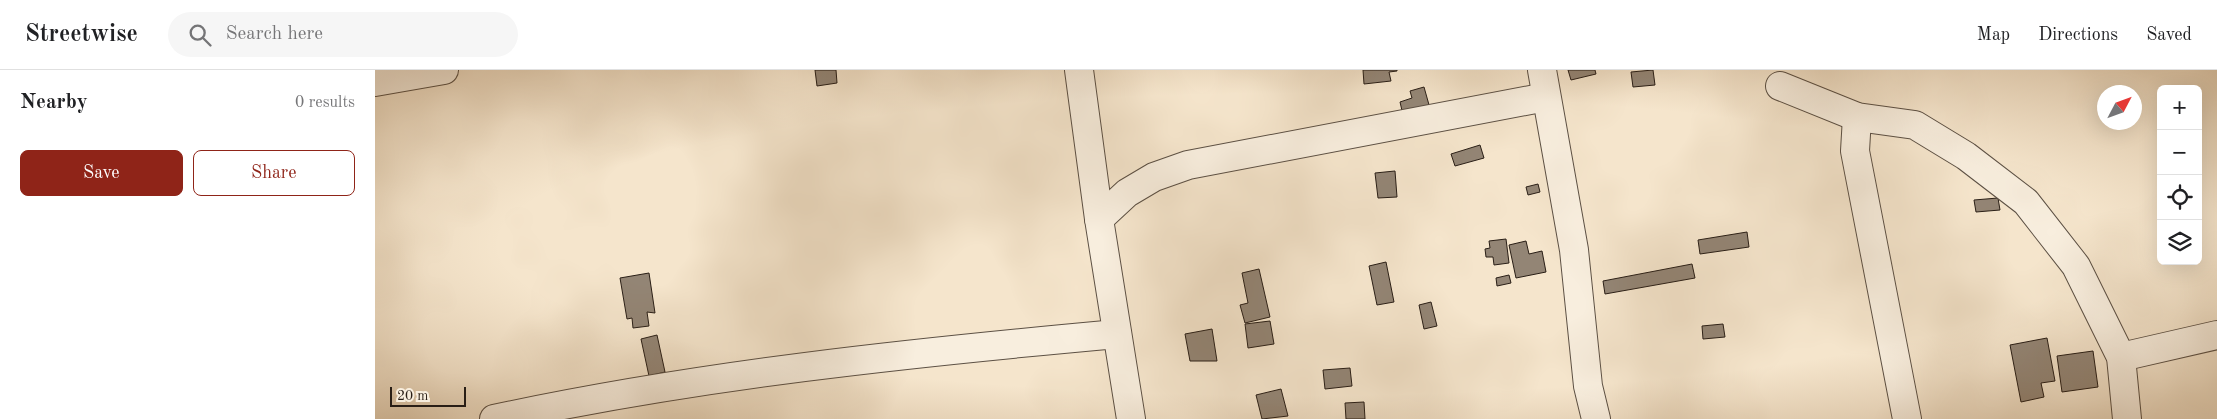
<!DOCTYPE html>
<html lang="en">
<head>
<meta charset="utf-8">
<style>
	body { margin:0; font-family:"Old Standard TT",serif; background:#f6f6f6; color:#202124 }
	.controls { position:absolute; right:15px; top:15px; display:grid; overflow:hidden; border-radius:8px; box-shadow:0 5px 20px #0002 }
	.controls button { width:45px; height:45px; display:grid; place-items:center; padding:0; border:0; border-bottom:1px solid #e0e0e0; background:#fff; color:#202124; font:25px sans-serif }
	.compass { position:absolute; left:1722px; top:15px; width:45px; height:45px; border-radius:50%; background:#fff; box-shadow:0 5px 20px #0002; rotate:49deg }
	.scale { position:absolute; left:15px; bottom:12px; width:76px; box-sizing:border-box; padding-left:5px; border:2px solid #291e16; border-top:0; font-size:14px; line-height:18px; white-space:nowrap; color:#291e16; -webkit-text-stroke:4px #f8eede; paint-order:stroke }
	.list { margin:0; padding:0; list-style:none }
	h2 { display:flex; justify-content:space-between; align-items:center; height:65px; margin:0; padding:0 20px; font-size:21px }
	h2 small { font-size:16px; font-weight:400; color:#757577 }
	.actions { display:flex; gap:10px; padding:15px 20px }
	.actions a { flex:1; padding:11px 0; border:1px solid #8f2418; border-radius:8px; text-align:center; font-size:18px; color:#8f2418 }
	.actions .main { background:#8f2418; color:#fff }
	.icon { flex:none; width:28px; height:28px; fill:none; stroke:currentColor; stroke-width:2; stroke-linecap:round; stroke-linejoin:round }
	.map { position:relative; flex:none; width:1842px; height:349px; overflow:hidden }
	header { display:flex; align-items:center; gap:30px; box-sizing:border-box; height:70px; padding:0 25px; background:#fff; border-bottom:1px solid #e0e0e0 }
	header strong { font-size:24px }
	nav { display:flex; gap:28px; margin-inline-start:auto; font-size:18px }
	.search { width:350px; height:45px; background:#f6f6f6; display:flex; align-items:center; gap:12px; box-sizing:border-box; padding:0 18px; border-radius:28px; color:#757577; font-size:19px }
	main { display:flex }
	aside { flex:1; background:#fff }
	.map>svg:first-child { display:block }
	.building { fill:#938575; stroke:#291e16 }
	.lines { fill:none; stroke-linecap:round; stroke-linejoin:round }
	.minor-casing { stroke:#5c5044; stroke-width:30 }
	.minor { stroke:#f8eede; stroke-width:28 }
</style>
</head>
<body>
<header>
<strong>Streetwise</strong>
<div class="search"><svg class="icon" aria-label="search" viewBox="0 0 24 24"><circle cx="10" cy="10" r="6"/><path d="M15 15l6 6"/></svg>Search here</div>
<nav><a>Map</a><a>Directions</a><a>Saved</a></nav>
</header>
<main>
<aside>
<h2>Nearby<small>0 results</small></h2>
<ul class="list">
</ul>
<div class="actions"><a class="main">Save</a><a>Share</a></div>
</aside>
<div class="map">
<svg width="1842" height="349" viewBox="0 0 1842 349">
	<rect width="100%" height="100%" fill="#f5e5cc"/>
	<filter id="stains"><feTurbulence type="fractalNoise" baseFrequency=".004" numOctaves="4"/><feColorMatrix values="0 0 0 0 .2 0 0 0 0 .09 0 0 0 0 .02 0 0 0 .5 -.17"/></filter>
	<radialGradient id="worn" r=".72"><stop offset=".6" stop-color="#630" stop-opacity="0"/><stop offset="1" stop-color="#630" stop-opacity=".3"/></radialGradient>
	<g class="building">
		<polygon points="440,0 461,0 462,13 442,16"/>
		<polygon points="988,0 1022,0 1022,1 1014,2 1016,11 989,14"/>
		<polygon points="1193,0 1220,0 1221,4 1196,10"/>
		<polygon points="1278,0 1280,15 1258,17 1256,2"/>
		<polygon points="1049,17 1056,42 1029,49 1025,32 1037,28 1035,21"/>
		<polygon points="1105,75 1109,88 1080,96 1076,84"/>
		<polygon points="1020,101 1022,127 1003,128 1000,103"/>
		<polygon points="1163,114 1165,122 1153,125 1151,117"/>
		<polygon points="1623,128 1625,140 1601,142 1599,130"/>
		<polygon points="1372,162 1374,177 1325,184 1323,170"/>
		<polygon points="1131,169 1134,193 1119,195 1118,187 1111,187 1110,179 1115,178 1114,171"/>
		<polygon points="1151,171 1154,184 1167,181 1171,202 1141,208 1134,175"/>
		<polygon points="1011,192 1019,232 1002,235 994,196"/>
		<polygon points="1317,194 1320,208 1230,224 1228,211"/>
		<polygon points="884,199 895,247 870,253 865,235 873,233 867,203"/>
		<polygon points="274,203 280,243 272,242 274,256 258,258 257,248 252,249 245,208"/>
		<polygon points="1134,205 1136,213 1122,216 1121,208"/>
		<polygon points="1056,232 1062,256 1049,259 1044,235"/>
		<polygon points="895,251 899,274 873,278 870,254"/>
		<polygon points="1348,254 1350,267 1328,269 1327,256"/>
		<polygon points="837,259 842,291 815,291 810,264"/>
		<polygon points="282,265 290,302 274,306 266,269"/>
		<polygon points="1672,268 1680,311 1666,313 1669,327 1646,332 1635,275"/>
		<polygon points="1718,281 1723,317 1687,322 1682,286"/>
		<polygon points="975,298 977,316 950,319 948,300"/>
		<polygon points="906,319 913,346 887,349 881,325"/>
		<polygon points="989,332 990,349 971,349 970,333"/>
	</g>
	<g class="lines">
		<defs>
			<g id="minor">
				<polyline points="704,0 724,149 756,349"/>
				<polyline points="1167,0 1199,180 1213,316 1221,349"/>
				<polyline points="0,12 69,0"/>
				<polyline points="1405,16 1482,47 1540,55 1591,86 1651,132 1701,196 1746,287 1752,349"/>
				<polyline points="1482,47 1480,81 1532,349"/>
				<polyline points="724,149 752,123 779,107 813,95 1171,27"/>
				<polyline points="1746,287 1842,265"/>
				<path d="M 119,349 C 324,305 533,283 742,264"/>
			</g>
		</defs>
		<use href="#minor" class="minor-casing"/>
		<use href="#minor" class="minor"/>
	</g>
	<rect width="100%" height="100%" filter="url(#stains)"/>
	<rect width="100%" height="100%" fill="url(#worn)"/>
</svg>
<div class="controls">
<button>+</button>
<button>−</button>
<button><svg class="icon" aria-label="locate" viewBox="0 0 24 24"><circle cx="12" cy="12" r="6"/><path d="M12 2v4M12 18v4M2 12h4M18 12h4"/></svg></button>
<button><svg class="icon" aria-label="layers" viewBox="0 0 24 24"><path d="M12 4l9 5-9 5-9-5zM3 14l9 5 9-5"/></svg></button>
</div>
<svg class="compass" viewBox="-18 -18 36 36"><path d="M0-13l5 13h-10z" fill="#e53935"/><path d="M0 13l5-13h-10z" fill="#757577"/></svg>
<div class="scale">20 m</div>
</div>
</main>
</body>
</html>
